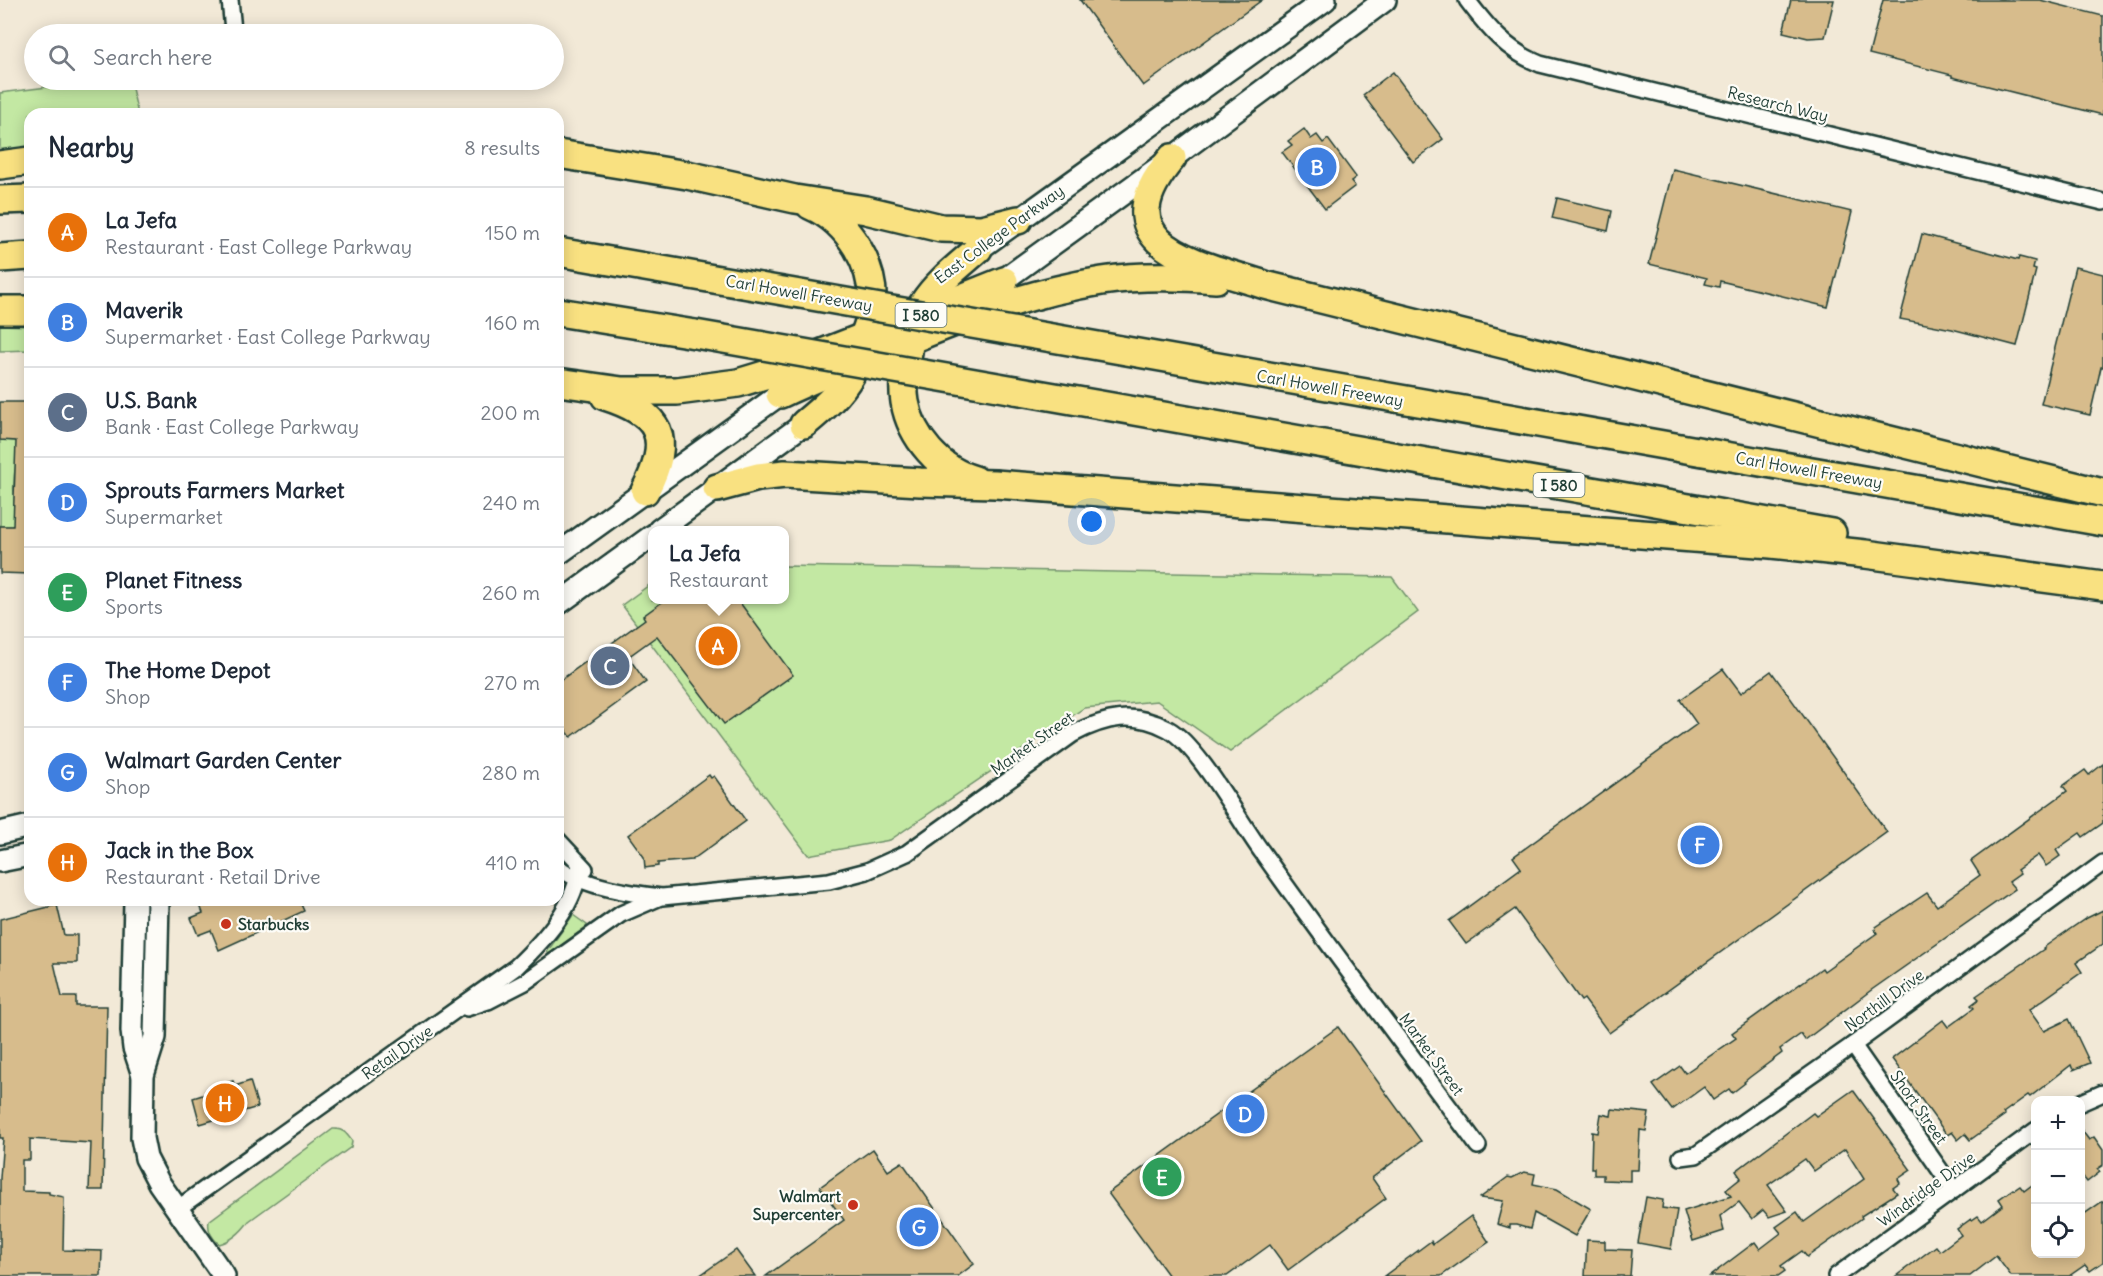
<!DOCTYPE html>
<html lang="en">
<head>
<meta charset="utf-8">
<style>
	body { margin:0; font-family:Delius,sans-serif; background:#f2f2f3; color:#1f2937 }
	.controls { position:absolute; right:18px; bottom:18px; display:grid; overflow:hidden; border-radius:12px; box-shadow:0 3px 15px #0003 }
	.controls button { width:54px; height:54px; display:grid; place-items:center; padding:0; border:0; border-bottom:2px solid #e0e1e3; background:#fff; color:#1f2937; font:30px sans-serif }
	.you { position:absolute; left:1092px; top:522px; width:21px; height:21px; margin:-15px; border:4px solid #fff; border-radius:50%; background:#1a73e8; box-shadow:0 0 0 9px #1a73e833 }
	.badge { display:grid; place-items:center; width:39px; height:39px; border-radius:50%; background:#2563eb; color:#fff; font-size:20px; font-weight:700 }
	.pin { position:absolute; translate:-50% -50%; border:3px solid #fff; box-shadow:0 2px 6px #0006 }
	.popup { position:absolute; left:648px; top:526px; width:141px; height:78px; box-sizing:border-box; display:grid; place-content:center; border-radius:12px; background:#fff; filter:drop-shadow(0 2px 4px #0005); font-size:20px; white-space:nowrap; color:#747a83 }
	.popup b { font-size:22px; color:#1f2937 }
	.popup::after { content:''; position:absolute; left:50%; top:100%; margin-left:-12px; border:12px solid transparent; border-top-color:#fff }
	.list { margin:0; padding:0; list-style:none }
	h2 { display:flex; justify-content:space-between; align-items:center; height:78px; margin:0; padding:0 24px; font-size:26px }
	h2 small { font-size:20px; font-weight:400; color:#747a83 }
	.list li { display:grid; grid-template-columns:39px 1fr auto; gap:18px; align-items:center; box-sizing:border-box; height:90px; padding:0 24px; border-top:2px solid #e0e1e3 }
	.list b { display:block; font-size:22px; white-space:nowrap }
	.list p { margin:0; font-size:20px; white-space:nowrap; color:#747a83 }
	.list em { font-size:20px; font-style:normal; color:#747a83 }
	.icon { flex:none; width:33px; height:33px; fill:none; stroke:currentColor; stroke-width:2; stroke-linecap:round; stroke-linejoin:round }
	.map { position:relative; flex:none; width:2103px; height:1276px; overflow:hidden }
	.search { position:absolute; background:#fff; box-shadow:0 3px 15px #0003; left:24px; top:24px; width:540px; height:66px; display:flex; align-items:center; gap:15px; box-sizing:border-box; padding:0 21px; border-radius:33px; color:#747a83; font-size:22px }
	.panel { position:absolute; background:#fff; box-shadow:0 3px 15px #0003; left:24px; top:108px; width:540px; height:798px; border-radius:18px }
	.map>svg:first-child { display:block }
	.green { fill:#c3e8a3; stroke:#71926c; stroke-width:1.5 }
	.building { fill:#d7bc8c; stroke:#1f3d34; stroke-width:1.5 }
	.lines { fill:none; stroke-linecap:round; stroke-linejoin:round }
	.street-casing { stroke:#1f3d34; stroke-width:20 }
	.secondary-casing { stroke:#1f3d34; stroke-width:26 }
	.highway-casing { stroke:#1f3d34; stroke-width:32 }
	.street { stroke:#fdfcf7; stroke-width:15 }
	.secondary { stroke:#fdfcf7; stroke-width:21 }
	.highway { stroke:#f9e181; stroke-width:27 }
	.highway-bridge-casing { stroke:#1f3d34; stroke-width:32; stroke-linecap:butt }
	.highway-bridge { stroke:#f9e181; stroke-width:27 }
	.poi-dot { fill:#c8321e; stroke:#fdfcf7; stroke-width:2 }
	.labels { text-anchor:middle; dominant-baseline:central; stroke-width:4.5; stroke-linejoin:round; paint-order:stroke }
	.shield { fill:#fdfcf7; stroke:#62766e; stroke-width:1.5 }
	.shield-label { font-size:15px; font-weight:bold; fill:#1f3d34 }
	.street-label { font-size:16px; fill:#1f3d34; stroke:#fdfcf7 }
	.poi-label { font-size:16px; font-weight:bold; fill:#1f3d34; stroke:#fdfcf7; text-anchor:start }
</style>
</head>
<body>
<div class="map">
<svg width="2103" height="1276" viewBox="0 0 2103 1276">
	<rect width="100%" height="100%" fill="#f2e9d7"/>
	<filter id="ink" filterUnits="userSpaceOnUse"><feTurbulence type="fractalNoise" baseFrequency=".0167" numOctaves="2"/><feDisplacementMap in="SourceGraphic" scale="12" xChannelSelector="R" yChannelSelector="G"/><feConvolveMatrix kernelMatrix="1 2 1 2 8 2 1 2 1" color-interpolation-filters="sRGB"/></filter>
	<g filter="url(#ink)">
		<g class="green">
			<polygon points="103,80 130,80 138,114 30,114 30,147 0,151 0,93"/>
			<polygon points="0,325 30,326 30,350 0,351"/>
			<path d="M 0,440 L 22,441 C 12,469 11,498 19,526 L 0,526 Z"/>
			<polygon points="784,566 1392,577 1418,612 1230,752 1157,701 1084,708 890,840 808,855 622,605 652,583 652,600 784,600"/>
			<polygon points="573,915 587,925 586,927 549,954 547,952"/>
			<path d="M 333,1129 C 343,1128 347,1134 352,1141 L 351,1147 L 249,1221 C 242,1231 231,1241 219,1244 C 212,1238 207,1231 209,1221 Z"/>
		</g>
		<g class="building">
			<polygon points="1080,0 1262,0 1143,86"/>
			<polygon points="1791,0 1834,0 1825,37 1808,38 1783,32"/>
			<polygon points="1883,0 2040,0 2103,16 2103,115 1952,77 1952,75 1869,54"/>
			<polygon points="1393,72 1443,139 1413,162 1363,95"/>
			<polygon points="1304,129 1311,139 1317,135 1323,143 1328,139 1356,177 1351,181 1355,186 1325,209 1282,152 1292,145 1288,141"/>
			<polygon points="1673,169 1852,212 1828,307 1720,281 1719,287 1705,284 1707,278 1649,264"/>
			<polygon points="1557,198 1612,211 1608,231 1552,218"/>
			<polygon points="1922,234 2018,260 2019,257 2035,261 2033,269 2036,270 2017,346 1952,329 1900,319"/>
			<polygon points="2075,267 2103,274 2103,367 2101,367 2090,415 2041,404"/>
			<polygon points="0,402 30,402 30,574 0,573 0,526 13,526 16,441 0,440"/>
			<polygon points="665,600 738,600 793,675 724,724 657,636 628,657 646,682 571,737 558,719 558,682 645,619 643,616"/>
			<polygon points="1723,669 1741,693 1771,671 1887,832 1609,1033 1584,999 1581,1001 1515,909 1466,944 1449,921 1521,868 1513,857 1697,724 1680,700"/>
			<polygon points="2103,764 2103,823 2083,837 2080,833 2056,850 2060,856 2046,866 2038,855 2017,870 2020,874 2009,882 2015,889 1870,991 1805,1040 1801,1034 1780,1049 1782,1053 1750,1077 1744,1082 1745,1083 1732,1093 1729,1089 1713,1100 1704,1087 1672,1110 1653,1085 1680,1066 1685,1073 1736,1038 1732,1033 1822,968 1824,971 1877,933 1875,930 1876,927 1927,893 1937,906 1980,875 1971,861 2067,791 2063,786 2085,770 2089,775"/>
			<polygon points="709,775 711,778 714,776 746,821 692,860 658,863 658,866 645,868 644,857 628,835"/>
			<polygon points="198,900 299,900 304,911 219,950 211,930 198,935 191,918 203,913"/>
			<polygon points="57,905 64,935 77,935 77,963 54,963 62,997 76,997 76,1006 107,1006 103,1190 89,1190 91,1143 30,1139 30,1160 22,1160 22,1191 49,1192 49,1194 64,1197 63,1250 102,1251 101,1276 0,1276 0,1178 3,1138 0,1138 0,919"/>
			<polygon points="2103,910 2103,944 2076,963 2082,972 2029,1010 2044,1031 2069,1019 2090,1063 2073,1070 2071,1065 2030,1097 2028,1095 2003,1113 2005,1115 1970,1140 1965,1134 1958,1140 1952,1132 1947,1135 1892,1059 1943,1020 1948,1027 1974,1008 1971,1005 1979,999 1976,996 2044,949 2043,948 2057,938 2085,919"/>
			<polygon points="1338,1027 1421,1141 1372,1178 1386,1198 1288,1270 1270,1245 1227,1276 1169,1276 1108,1193"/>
			<polygon points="233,1081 235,1086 250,1081 258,1107 200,1124 193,1098 212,1092 210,1088"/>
			<polygon points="1853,1090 1911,1170 1898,1179 1900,1183 1893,1188 1897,1193 1861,1216 1862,1218 1807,1257 1802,1251 1781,1266 1785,1271 1778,1276 1710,1276 1755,1242 1760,1249 1781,1233 1776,1227 1797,1212 1804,1222 1864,1179 1845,1149 1814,1171 1805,1159 1768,1185 1787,1211 1769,1217 1763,1210 1752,1219 1739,1202 1720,1216 1724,1231 1693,1241 1684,1211 1731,1196 1726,1190 1741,1178 1736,1171 1813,1113 1816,1116"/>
			<polygon points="1612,1109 1649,1113 1646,1131 1640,1130 1638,1170 1630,1170 1630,1181 1603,1180 1603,1175 1594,1175 1594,1168 1591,1168 1592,1132 1598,1133 1601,1114 1611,1116"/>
			<polygon points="2080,1128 2089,1140 2094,1137 2103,1150 2103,1165 2097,1169 2100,1172 2087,1182 2080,1173"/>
			<polygon points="873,1149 888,1171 902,1162 974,1264 958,1276 766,1276 844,1220 820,1187"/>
			<polygon points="1524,1172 1535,1174 1533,1184 1557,1189 1591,1209 1575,1236 1534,1213 1530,1229 1516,1225 1510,1225 1510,1228 1497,1224 1503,1201 1480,1198 1508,1177 1512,1178"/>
			<polygon points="2036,1182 2036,1254 2080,1254 2080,1217 2103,1201 2103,1262 2090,1271 2085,1265 2069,1276 2011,1276 1996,1256 1970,1276 1896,1276 1936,1246 1940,1251 1961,1235 1957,1229 1971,1219 1972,1220 1978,1216 1982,1221 2003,1205 1999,1199 2013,1189 2014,1190 2020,1186 2024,1191"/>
			<polygon points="1646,1197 1663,1200 1662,1208 1677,1210 1671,1249 1638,1243"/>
			<polygon points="1471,1216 1489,1242 1441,1276 1384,1276 1431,1241 1433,1244"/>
			<polygon points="1587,1240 1605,1241 1605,1249 1632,1250 1630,1276 1585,1276"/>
			<polygon points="736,1250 755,1276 699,1276"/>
		</g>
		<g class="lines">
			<defs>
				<g id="street">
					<polyline points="230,0 233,30"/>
					<path d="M 1467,0 C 1488,28 1507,51 1540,64 L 2103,202"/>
					<polyline points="558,840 585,869"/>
					<path d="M 558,867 C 581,886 633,894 662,897 L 829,881 L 867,871 L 907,853 L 1073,734 C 1106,717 1134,711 1168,729 C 1199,746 1239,821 1262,852 C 1332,951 1406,1048 1478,1146"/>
					<polyline points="467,1008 488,1001 525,982 621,914 658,898"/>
					<polyline points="1853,1045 1954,1190"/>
					<polyline points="2080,1103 2103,1093"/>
					<polyline points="1681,1157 1696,1155 1853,1045 2103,863"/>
					<path d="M 177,1209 L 516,967 C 545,939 576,906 580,864"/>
					<polyline points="1836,1276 2036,1130"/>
				</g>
				<g id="secondary">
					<polyline points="965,259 1325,0"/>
					<polyline points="991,289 1172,158 1385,0"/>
					<polyline points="659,530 815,416"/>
					<polyline points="558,554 793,385"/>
					<polyline points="558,604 652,536"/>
					<polyline points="0,833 30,826"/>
					<polyline points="0,861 30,855"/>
					<polyline points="135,900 132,1031 134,1048 143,1075"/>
					<polyline points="158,900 155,1037 143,1075 142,1138 146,1158 159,1183 224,1276"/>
				</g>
				<g id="highway">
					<polyline points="558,154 687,175 795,199 866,210 941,228 981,229 1018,220"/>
					<path d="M 1172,158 C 1097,247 1201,264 1265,285 L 2103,493"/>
					<polyline points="0,165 30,161"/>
					<polyline points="0,200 30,199"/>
					<polyline points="558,252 760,287"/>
					<polyline points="0,258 30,256"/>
					<polyline points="0,310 30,310"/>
					<polyline points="558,312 695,334"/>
					<polyline points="1081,343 2103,522"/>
					<polyline points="558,382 622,391 677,391 738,383 771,373 892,326 1004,281"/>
					<polyline points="1015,390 1832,533"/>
					<path d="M 780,394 C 820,375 861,359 902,343 C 967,316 1032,292 1102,281 C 1140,275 1178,276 1216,279"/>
					<path d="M 605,396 C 661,414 673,437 645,491"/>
					<path d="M 804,424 C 822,409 839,395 851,374 C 856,365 858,353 861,344 C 865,333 871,320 872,309 C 876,266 849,222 810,205"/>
					<path d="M 975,480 C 940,471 911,437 905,402 C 902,385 905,368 908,352 C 910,336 914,317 923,304 C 937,282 959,266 978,249"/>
					<polyline points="717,488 758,477 785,474 920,482 995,484 1771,544 1865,554 2103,586"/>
				</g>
			</defs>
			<use href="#street" class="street-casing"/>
			<use href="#secondary" class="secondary-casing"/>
			<use href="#highway" class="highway-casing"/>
			<use href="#street" class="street"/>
			<use href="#secondary" class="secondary"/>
			<use href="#highway" class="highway"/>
			<defs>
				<g id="highway-bridge">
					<polyline points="760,287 1081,343"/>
					<polyline points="695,334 1015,390"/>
				</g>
			</defs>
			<use href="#highway-bridge" class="highway-bridge-casing"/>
			<use href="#highway-bridge" class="highway-bridge"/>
		</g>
	</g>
	<g class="poi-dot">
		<circle cx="226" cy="924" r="6"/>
		<circle cx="853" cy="1205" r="6"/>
	</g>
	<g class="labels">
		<g class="shield">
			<rect x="895.5" y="303" width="51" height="24" rx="4.5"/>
			<rect x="1533.5" y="473" width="51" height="24" rx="4.5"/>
		</g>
		<g class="shield-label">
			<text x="921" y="315">I 580</text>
			<text x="1559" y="485">I 580</text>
		</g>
		<g class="street-label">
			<text transform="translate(1778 104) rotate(14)">Research Way</text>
			<text transform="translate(999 234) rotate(-36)">East College Parkway</text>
			<text transform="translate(799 293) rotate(10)">Carl Howell Freeway</text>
			<text transform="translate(1330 388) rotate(10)">Carl Howell Freeway</text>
			<text transform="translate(1809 470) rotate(10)">Carl Howell Freeway</text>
			<text transform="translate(1032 743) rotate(-35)">Market Street</text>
			<text transform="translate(1884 1000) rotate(-36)">Northill Drive</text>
			<text transform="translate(397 1052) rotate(-35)">Retail Drive</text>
			<text transform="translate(1432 1054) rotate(54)">Market Street</text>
			<text transform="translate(1919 1107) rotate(55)">Short Street</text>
			<text transform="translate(1926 1189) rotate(-36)">Windridge Drive</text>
		</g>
		<g class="poi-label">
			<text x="238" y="924">Starbucks</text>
			<text x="841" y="1196" text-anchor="end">Walmart<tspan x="841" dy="18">Supercenter</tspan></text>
		</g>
	</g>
</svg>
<div class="controls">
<button>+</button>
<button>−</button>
<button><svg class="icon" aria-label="locate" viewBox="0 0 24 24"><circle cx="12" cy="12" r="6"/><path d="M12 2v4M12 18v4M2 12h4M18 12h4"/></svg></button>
</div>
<div class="you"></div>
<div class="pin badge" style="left:718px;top:646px;background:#e8710a">A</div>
<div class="popup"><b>La Jefa</b>Restaurant</div>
<div class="pin badge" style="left:1317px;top:167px;background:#3f7fe0">B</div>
<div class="pin badge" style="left:610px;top:666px;background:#5c6f8a">C</div>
<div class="pin badge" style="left:1245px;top:1114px;background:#3f7fe0">D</div>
<div class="pin badge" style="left:1162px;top:1177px;background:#2e9e5b">E</div>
<div class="pin badge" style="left:1700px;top:845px;background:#3f7fe0">F</div>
<div class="pin badge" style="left:919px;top:1227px;background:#3f7fe0">G</div>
<div class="pin badge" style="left:225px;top:1103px;background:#e8710a">H</div>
<div class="search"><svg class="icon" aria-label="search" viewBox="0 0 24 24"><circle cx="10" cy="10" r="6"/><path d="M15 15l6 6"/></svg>Search here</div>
<section class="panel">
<h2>Nearby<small>8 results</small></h2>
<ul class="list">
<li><span class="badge" style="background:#e8710a">A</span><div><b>La Jefa</b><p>Restaurant · East College Parkway</p></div><em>150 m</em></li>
<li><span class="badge" style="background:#3f7fe0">B</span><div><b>Maverik</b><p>Supermarket · East College Parkway</p></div><em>160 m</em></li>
<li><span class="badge" style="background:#5c6f8a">C</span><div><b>U.S. Bank</b><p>Bank · East College Parkway</p></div><em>200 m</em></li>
<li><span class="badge" style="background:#3f7fe0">D</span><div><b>Sprouts Farmers Market</b><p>Supermarket</p></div><em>240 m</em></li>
<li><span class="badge" style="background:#2e9e5b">E</span><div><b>Planet Fitness</b><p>Sports</p></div><em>260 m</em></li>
<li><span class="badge" style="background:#3f7fe0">F</span><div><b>The Home Depot</b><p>Shop</p></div><em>270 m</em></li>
<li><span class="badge" style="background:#3f7fe0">G</span><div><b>Walmart Garden Center</b><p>Shop</p></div><em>280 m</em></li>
<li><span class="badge" style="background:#e8710a">H</span><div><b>Jack in the Box</b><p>Restaurant · Retail Drive</p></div><em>410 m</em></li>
</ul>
</section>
</div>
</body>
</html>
